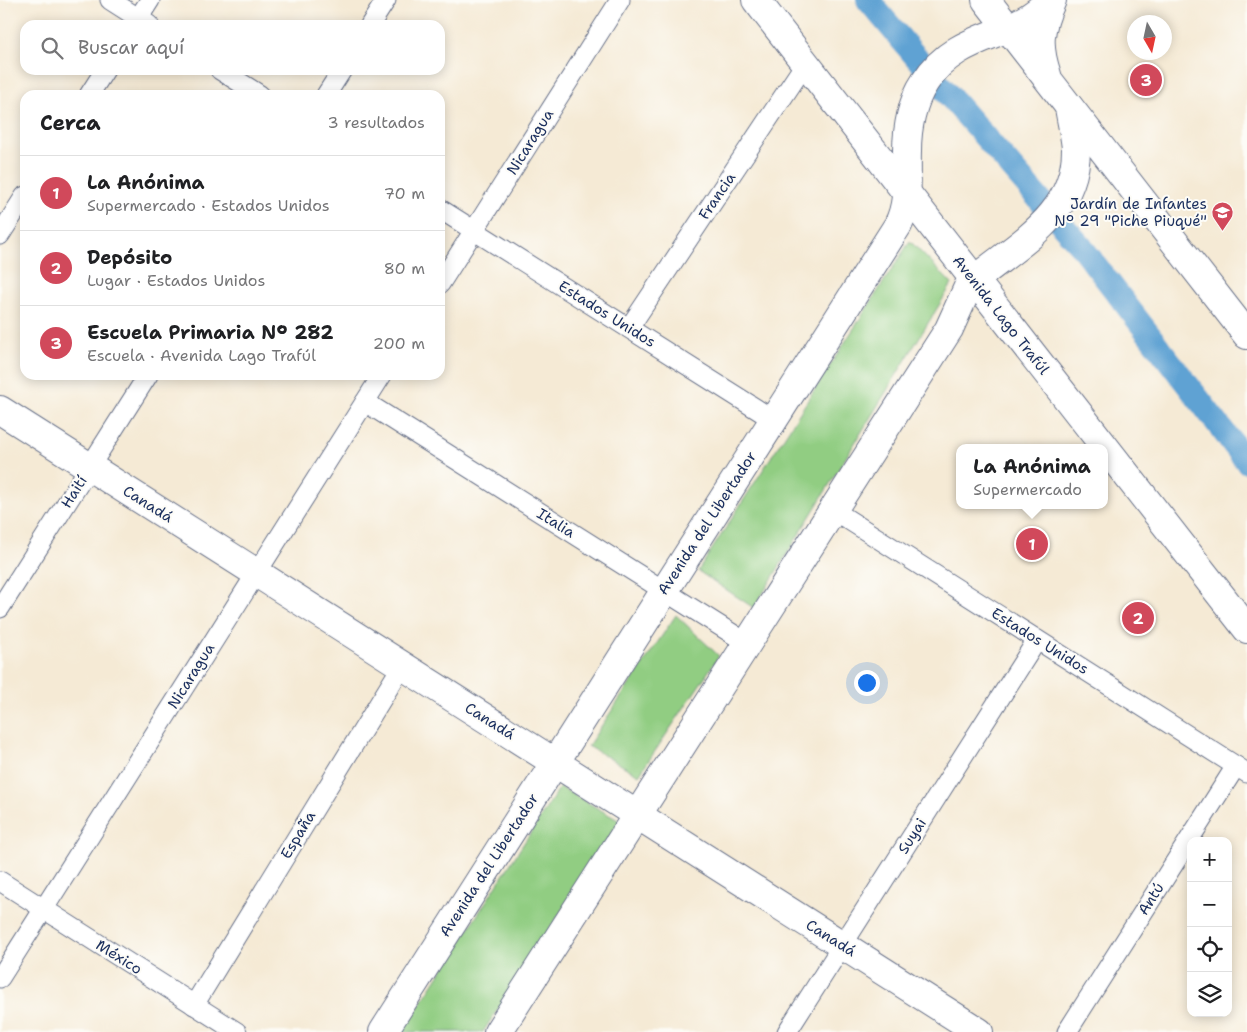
<!DOCTYPE html>
<html lang="es">
<head>
<meta charset="utf-8">
<style>
	body { margin:0; font-family:"Shantell Sans",sans-serif; background:#f6f6f6; color:#202124 }
	.controls { position:absolute; right:15px; bottom:15px; display:grid; overflow:hidden; border-radius:10px; box-shadow:0 2px 12px #0003 }
	.controls button { width:45px; height:45px; display:grid; place-items:center; padding:0; border:0; border-bottom:1px solid #e0e0e0; background:#fff; color:#202124; font:25px sans-serif }
	.compass { position:absolute; left:1127px; top:15px; width:45px; height:45px; border-radius:50%; background:#fff; box-shadow:0 2px 12px #0003; rotate:171deg }
	.you { position:absolute; left:866px; top:682px; width:18px; height:18px; margin:-12px; border:4px solid #fff; border-radius:50%; background:#1a73e8; box-shadow:0 0 0 8px #1a73e833 }
	.badge { display:grid; place-items:center; width:32px; height:32px; border-radius:50%; background:#d1495b; color:#fff; font-size:16px; font-weight:700 }
	.pin { position:absolute; translate:-50% -50%; border:2px solid #fff; box-shadow:0 1px 5px #0006 }
	.popup { position:absolute; left:956px; top:444px; width:152px; height:65px; box-sizing:border-box; display:grid; place-content:center; border-radius:10px; background:#fff; filter:drop-shadow(0 1px 4px #0005); font-size:16px; white-space:nowrap; color:#757577 }
	.popup b { font-size:19px; color:#202124 }
	.popup::after { content:''; position:absolute; left:50%; top:100%; margin-left:-10px; border:10px solid transparent; border-top-color:#fff }
	.list { margin:0; padding:0; list-style:none }
	h2 { display:flex; justify-content:space-between; align-items:center; height:65px; margin:0; padding:0 20px; font-size:21px }
	h2 small { font-size:16px; font-weight:400; color:#757577 }
	.list li { display:grid; grid-template-columns:32px 1fr auto; gap:15px; align-items:center; box-sizing:border-box; height:75px; padding:0 20px; border-top:1px solid #e0e0e0 }
	.list b { display:block; font-size:19px; white-space:nowrap }
	.list p { margin:0; font-size:16px; white-space:nowrap; color:#757577 }
	.list em { font-size:16px; font-style:normal; color:#757577 }
	.icon { flex:none; width:28px; height:28px; fill:none; stroke:currentColor; stroke-width:2; stroke-linecap:round; stroke-linejoin:round }
	.map { position:relative; flex:none; width:1247px; height:1032px; overflow:hidden }
	.search { position:absolute; background:#fff; box-shadow:0 2px 12px #0003; left:20px; top:20px; width:425px; height:55px; display:flex; align-items:center; gap:12px; box-sizing:border-box; padding:0 18px; border-radius:15px; color:#757577; font-size:19px }
	.panel { position:absolute; background:#fff; box-shadow:0 2px 12px #0003; left:20px; top:90px; width:425px; height:290px; border-radius:15px }
	.map>svg:first-child { display:block }
	.green { fill:#91cd82; stroke:#567e70 }
	.lines { fill:none; stroke-linecap:round; stroke-linejoin:round }
	.canal { stroke:#5fa2d3; stroke-width:24 }
	.street-casing { stroke:#677088; stroke-width:21 }
	.secondary-casing { stroke:#677088; stroke-width:30 }
	.street { stroke:#fff; stroke-width:19 }
	.secondary { stroke:#fff; stroke-width:28 }
	.labels { text-anchor:middle; dominant-baseline:central; stroke-width:4; stroke-linejoin:round; paint-order:stroke }
	.street-label { font-size:15px; fill:#1b2f5e; stroke:#fdfcf7 }
	.poi-label { font-size:15px; fill:#1b2f5e; stroke:#fdfcf7; text-anchor:end }
</style>
</head>
<body>
<div class="map">
<svg width="1247" height="1032" viewBox="0 0 1247 1032">
	<rect width="100%" height="100%" fill="#fdfcf7"/>
	<filter id="ink" filterUnits="userSpaceOnUse"><feTurbulence type="fractalNoise" baseFrequency=".02" numOctaves="2"/><feDisplacementMap in="SourceGraphic" scale="10" xChannelSelector="R" yChannelSelector="G"/><feConvolveMatrix kernelMatrix="1 2 1 2 8 2 1 2 1" color-interpolation-filters="sRGB"/></filter>
	<filter id="wash" filterUnits="userSpaceOnUse"><feTurbulence type="fractalNoise" baseFrequency=".0096" numOctaves="4" result="noise"/><feDisplacementMap in="SourceGraphic" scale="20" xChannelSelector="R" yChannelSelector="G"/><feGaussianBlur stdDeviation="1.12" result="paint"/><feColorMatrix in="noise" values="0 0 0 0 0 0 0 0 0 0 0 0 0 0 0 0 0 1.4 0 .05"/><feComposite in="paint" operator="in"/></filter>
	<g filter="url(#wash)">
		<rect width="100%" height="100%" fill="#f5ead5"/>
		<g class="green">
			<polygon points="910,241 952,284 754,608 698,571"/>
			<polygon points="676,615 719,656 639,775 588,746"/>
			<polygon points="560,787 620,821 483,1032 402,1032"/>
		</g>
		<g class="lines">
			<g class="canal">
				<polyline points="868,0 922,64"/>
				<polyline points="939,84 1044,205"/>
				<polyline points="1062,225 1080,245 1247,462"/>
			</g>
		</g>
	</g>
	<g filter="url(#ink)">
		<g class="lines">
			<defs>
				<g id="street">
					<polyline points="110,0 149,25"/>
					<polyline points="134,25 150,0"/>
					<polyline points="370,25 386,0"/>
					<polyline points="220,70 260,95"/>
					<polyline points="89,95 105,70"/>
					<polyline points="326,95 342,70"/>
					<polyline points="440,209 774,420"/>
					<polyline points="0,235 25,196"/>
					<polyline points="440,284 620,0"/>
					<polyline points="629,328 805,64"/>
					<polyline points="365,402 747,643"/>
					<polyline points="833,510 1247,773"/>
					<polyline points="0,608 148,375"/>
					<polyline points="0,881 237,1032"/>
					<polyline points="0,978 382,375"/>
					<polyline points="194,1005 402,666"/>
					<polyline points="787,1032 1037,640"/>
					<polyline points="1067,1032 1236,766"/>
				</g>
				<g id="secondary">
					<polyline points="756,0 1247,629"/>
					<polyline points="986,0 1247,335"/>
					<path d="M 1047,75 C 1037,45 1039,29 1052,0"/>
					<polyline points="0,410 979,1032"/>
					<path d="M 383,1032 L 898,225 C 910,202 906,176 907,151 C 907,128 912,101 925,82 C 958,30 1017,39 1049,0"/>
					<path d="M 498,1032 L 949,329 L 968,287 L 974,280 C 1019,243 1076,215 1076,149 C 1075,135 1071,121 1069,107"/>
				</g>
			</defs>
			<use href="#street" class="street-casing"/>
			<use href="#secondary" class="secondary-casing"/>
			<use href="#street" class="street"/>
			<use href="#secondary" class="secondary"/>
		</g>
	</g>
	<defs>
		<symbol id="school-pin" viewBox="-11 -11 22 30"><path d="M0 17L-7.5 6A9.5 9.5 0 1 1 7.5 6Z" fill="#d1495b" stroke="#fdfcf7"/><path d="M0-5L7-2L0 1L-7-2ZM-4 1L0 2.5L4 1V4Q0 6-4 4Z" fill="#fff"/></symbol>
	</defs>
	<g fill-rule="evenodd">
		<use href="#school-pin" x="1210" y="200" width="25" height="34"/>
	</g>
	<g class="labels">
		<g class="street-label">
			<text transform="translate(530 142) rotate(-58)">Nicaragua</text>
			<text transform="translate(717 196) rotate(-56)">Francia</text>
			<text transform="translate(607 314) rotate(32)">Estados Unidos</text>
			<text transform="translate(1001 315) rotate(52)">Avenida Lago Trafúl</text>
			<text transform="translate(74 492) rotate(-58)">Haití</text>
			<text transform="translate(148 504) rotate(32)">Canadá</text>
			<text transform="translate(556 523) rotate(32)">Italia</text>
			<text transform="translate(707 523) rotate(-57)">Avenida del Libertador</text>
			<text transform="translate(1040 641) rotate(32)">Estados Unidos</text>
			<text transform="translate(191 676) rotate(-58)">Nicaragua</text>
			<text transform="translate(490 721) rotate(32)">Canadá</text>
			<text transform="translate(298 835) rotate(-59)">España</text>
			<text transform="translate(912 836) rotate(-57)">Suyai</text>
			<text transform="translate(489 865) rotate(-57)">Avenida del Libertador</text>
			<text transform="translate(1151 899) rotate(-58)">Antú</text>
			<text transform="translate(831 938) rotate(32)">Canadá</text>
			<text transform="translate(119 957) rotate(32)">México</text>
		</g>
		<g class="poi-label">
			<text x="1207" y="204">Jardín de Infantes<tspan x="1207" dy="17">N° 29 "Piche Piuqué"</tspan></text>
		</g>
	</g>
</svg>
<div class="controls">
<button>+</button>
<button>−</button>
<button><svg class="icon" aria-label="locate" viewBox="0 0 24 24"><circle cx="12" cy="12" r="6"/><path d="M12 2v4M12 18v4M2 12h4M18 12h4"/></svg></button>
<button><svg class="icon" aria-label="layers" viewBox="0 0 24 24"><path d="M12 4l9 5-9 5-9-5zM3 14l9 5 9-5"/></svg></button>
</div>
<svg class="compass" viewBox="-18 -18 36 36"><path d="M0-13l5 13h-10z" fill="#e53935"/><path d="M0 13l5-13h-10z" fill="#757577"/></svg>
<div class="you"></div>
<div class="pin badge" style="left:1032px;top:544px">1</div>
<div class="popup"><b>La Anónima</b>Supermercado</div>
<div class="pin badge" style="left:1138px;top:618px">2</div>
<div class="pin badge" style="left:1146px;top:80px">3</div>
<div class="search"><svg class="icon" aria-label="search" viewBox="0 0 24 24"><circle cx="10" cy="10" r="6"/><path d="M15 15l6 6"/></svg>Buscar aquí</div>
<section class="panel">
<h2>Cerca<small>3 resultados</small></h2>
<ul class="list">
<li><span class="badge">1</span><div><b>La Anónima</b><p>Supermercado · Estados Unidos</p></div><em>70 m</em></li>
<li><span class="badge">2</span><div><b>Depósito</b><p>Lugar · Estados Unidos</p></div><em>80 m</em></li>
<li><span class="badge">3</span><div><b>Escuela Primaria N° 282</b><p>Escuela · Avenida Lago Trafúl</p></div><em>200 m</em></li>
</ul>
</section>
</div>
</body>
</html>
